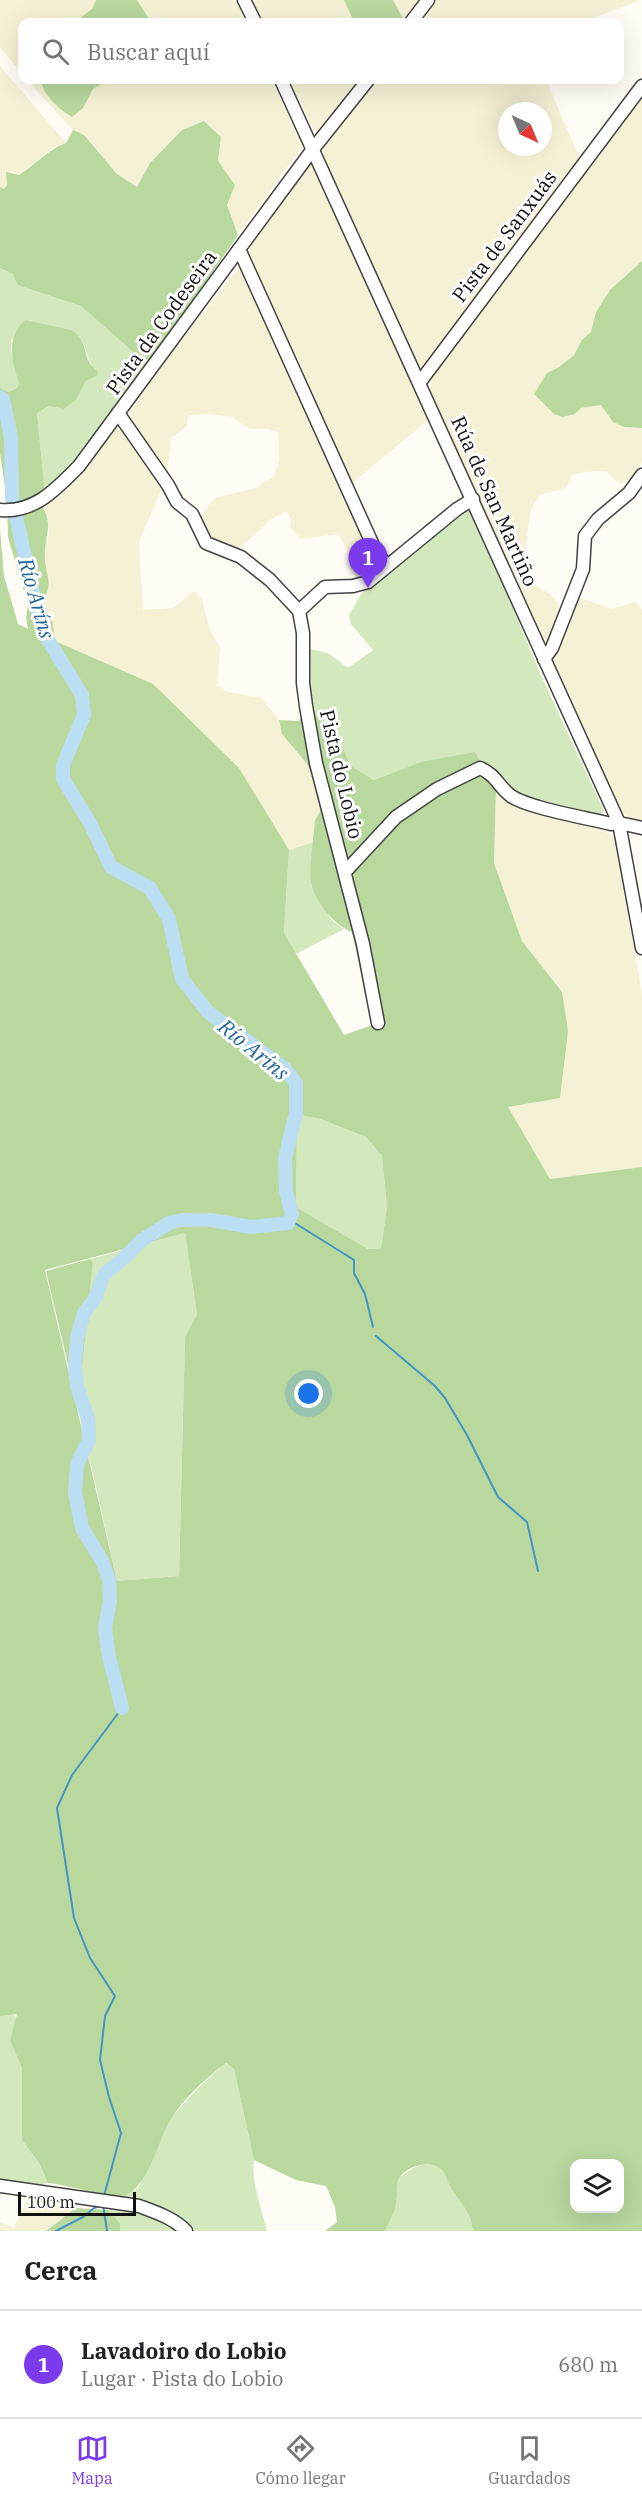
<!DOCTYPE html>
<html lang="es">
<head>
<meta charset="utf-8">
<style>
	body { margin:0; font-family:"IBM Plex Serif",serif; background:#f2f2f2; color:#202124 }
	.controls { position:absolute; right:18px; bottom:18px; display:grid; overflow:hidden; border-radius:12px; box-shadow:0 6px 24px #0002 }
	.controls button { width:54px; height:54px; display:grid; place-items:center; padding:0; border:0; border-bottom:2px solid #e0e0e0; background:#fff; color:#202124; font:30px sans-serif }
	.compass { position:absolute; left:498px; top:102px; width:54px; height:54px; border-radius:50%; background:#fff; box-shadow:0 6px 24px #0002; rotate:136deg }
	.scale { position:absolute; left:18px; bottom:15px; width:118px; box-sizing:border-box; padding-left:6px; border:3px solid #101010; border-top:0; font-size:16px; line-height:21px; white-space:nowrap; color:#101010; -webkit-text-stroke:4px #fff; paint-order:stroke }
	.you { position:absolute; left:309px; top:1394px; width:21px; height:21px; margin:-15px; border:4px solid #fff; border-radius:50%; background:#1a73e8; box-shadow:0 0 0 9px #1a73e833 }
	.badge { display:grid; place-items:center; width:39px; height:39px; border-radius:50%; background:#7c3aed; color:#fff; font-size:20px; font-weight:700 }
	.pin { position:absolute; translate:-50% -50px; filter:drop-shadow(0 2px 3px #0008) }
	.pin::after { content:''; position:absolute; top:32px; width:21px; height:18px; background:inherit; clip-path:polygon(0 0,100% 0,50% 100%) }
	.list { margin:0; padding:0; list-style:none }
	h2 { display:flex; justify-content:space-between; align-items:center; height:78px; margin:0; padding:0 24px; font-size:26px }
	h2 small { font-size:20px; font-weight:400; color:#757577 }
	.list li { display:grid; grid-template-columns:39px 1fr auto; gap:18px; align-items:center; box-sizing:border-box; height:108px; padding:0 24px; border-top:2px solid #e0e0e0 }
	.list b { display:block; font-size:22px; white-space:nowrap }
	.list p { margin:0; font-size:20px; white-space:nowrap; color:#757577 }
	.list em { font-size:20px; font-style:normal; color:#757577 }
	.icon { flex:none; width:33px; height:33px; fill:none; stroke:currentColor; stroke-width:2; stroke-linecap:round; stroke-linejoin:round }
	.map { position:relative; flex:none; width:642px; height:2231px; overflow:hidden }
	.search { position:absolute; background:#fff; box-shadow:0 6px 24px #0002; left:18px; right:18px; top:18px; height:66px; display:flex; align-items:center; gap:15px; box-sizing:border-box; padding:0 21px; border-radius:12px; color:#757577; font-size:22px }
	.sheet { height:186px; background:#fff }
	nav { display:flex; justify-content:space-around; align-items:center; box-sizing:border-box; height:84px; border-top:2px solid #e0e0e0; background:#fff; font-size:16px; color:#757577 }
	nav a { display:grid; justify-items:center; gap:3px }
	nav .on { color:#7c3aed }
	.map>svg:first-child { display:block }
	.farmland { fill:#f4f1d4; fill-rule:evenodd }
	.green { fill:#d4e8be }
	.forest { fill:#b8d89e; fill-rule:evenodd }
	.lines { fill:none; stroke-linecap:round; stroke-linejoin:round }
	.stream { stroke:#4693c6; stroke-width:2 }
	.river { stroke:#bbdef3; stroke-width:14 }
	.minor-casing { stroke:#434343; stroke-width:15 }
	.minor { stroke:#fff; stroke-width:12 }
	.labels { text-anchor:middle; dominant-baseline:central; stroke-width:6; stroke-linejoin:round; paint-order:stroke }
	.street-label { font-size:20px; fill:#101010; stroke:#fff }
	.water-label { font-size:21px; font-style:italic; fill:#1f659c; stroke:#fff }
</style>
</head>
<body>
<div class="map">
<svg width="642" height="2231" viewBox="0 0 642 2231">
	<rect width="100%" height="100%" fill="#fefcf4"/>
	<g class="farmland">
		<polygon points="0,0 236,0 246,22 22,22 22,74 0,47"/>
		<polygon points="252,0 344,0 354,22 263,22"/>
		<polygon points="393,0 420,0 405,22"/>
		<polygon points="435,0 640,0 583,22 418,22"/>
		<polygon points="0,66 66,143 54,147 19,175 13,172 5,189 0,187"/>
		<polygon points="27,80 272,80 302,147 238,235 227,205 235,185 218,161 221,137 205,121 182,130 150,163 137,187 117,174 84,135 73,130"/>
		<polygon points="290,80 361,80 323,129 314,131"/>
		<path d="M 375,80 L 546,80 L 580,159 L 425,370 L 417,367 L 324,158 L 324,146 ZM 507,111 L 543,111 L 543,147 L 507,147 Z"/>
		<polygon points="642,95 642,261 610,290 600,305 591,332 582,340 574,355 559,367 547,373 534,394 554,414 562,417 581,408 601,405 613,422 624,427 642,428 642,463 630,480 620,484 606,471 584,472 572,475 566,488 540,495 531,509 524,559 533,584 554,597 559,608 549,644 545,646 430,391 433,371"/>
		<polygon points="312,163 318,168 428,420 351,484 248,256 251,241"/>
		<polygon points="237,270 244,271 315,435 376,564 370,574 357,580 349,554 338,534 301,539 290,527 291,519 286,511 270,520 239,549 212,541 204,532 200,517 215,498 255,488 274,476 279,461 278,432 269,429 250,429 232,417 210,414 188,415 187,426 171,438 167,479 132,423 131,411 155,374 160,371 167,359"/>
		<polygon points="118,427 124,429 161,490 139,542 143,610 173,608 194,591 202,600 210,630 220,648 217,686 228,692 261,698 279,720 282,734 307,764 318,787 320,812 315,820 314,842 300,852 285,853 153,684 55,641 52,618 40,606 47,596 45,549 49,534 48,517 42,506 65,489 91,459 109,433"/>
		<polygon points="580,598 612,609 635,602 642,609 642,821 627,817 619,809 553,667 553,661"/>
		<polygon points="496,788 509,801 603,830 614,837 642,994 642,1167 550,1179 507,1107 562,992 522,941 494,863"/>
		<polygon points="45,2197 76,2208 46,2231 0,2231 0,2223 14,2227 29,2198"/>
	</g>
	<g class="green">
		<path d="M 0,268 L 13,274 L 17,284 L 20,286 L 81,306 L 132,351 L 151,362 L 76,461 L 45,493 L 37,413 L 49,406 L 64,409 L 76,400 L 86,381 L 97,376 C 86,360 88,341 72,330 L 26,320 L 11,341 L 11,350 L 19,383 L 17,388 L 9,392 L 0,388 Z"/>
		<polygon points="466,509 473,511 539,671 604,811 598,816 515,792 493,770 421,762 374,780 351,766 338,737 311,710 310,649 328,653 348,668 373,650 351,624 349,615 364,589 413,555"/>
		<polygon points="314,842 311,886 332,920 344,929 296,954 284,933 289,850"/>
		<polygon points="301,1115 320,1119 366,1137 382,1156 387,1207 381,1248 368,1249 296,1207 297,1126"/>
		<polygon points="185,1233 197,1316 185,1337 179,1576 117,1581 78,1407 93,1263 90,1259"/>
		<polygon points="0,1999 8,2000 17,2021 10,2041 22,2068 22,2140 39,2163 48,2183 29,2187 0,2181"/>
		<path d="M 225,2063 L 234,2069 L 254,2160 C 251,2184 262,2209 267,2231 L 192,2231 L 140,2203 L 123,2197 L 138,2188 L 171,2118 L 197,2089 Z"/>
		<path d="M 422,2165 C 428,2165 436,2164 441,2169 C 452,2179 472,2215 473,2231 L 385,2231 L 397,2200 L 397,2184 L 400,2177 L 413,2168 Z"/>
		<polygon points="116,2207 147,2213 180,2231 120,2231 120,2223 108,2210"/>
	</g>
	<g class="forest">
		<polygon points="96,0 137,0 151,22 75,22 92,9"/>
		<polygon points="344,0 393,0 405,22 354,22"/>
		<path d="M 41,80 L 108,80 L 93,89 L 83,108 L 72,117 C 60,110 42,94 41,80 Z"/>
		<path d="M 204,121 L 221,137 L 218,161 L 235,185 L 227,205 L 238,235 L 151,362 L 132,351 L 81,306 L 20,286 L 17,284 L 13,274 L 0,268 L 0,187 L 4,189 L 7,185 L 6,172 L 19,175 C 35,165 47,150 66,143 L 73,130 L 84,135 L 117,174 L 137,187 L 150,163 L 182,130 Z"/>
		<polygon points="642,261 642,428 624,427 613,422 601,405 581,408 575,414 562,417 554,414 534,394 547,373 559,367 574,355 582,340 591,332 596,312 610,290"/>
		<path d="M 26,320 L 72,330 C 91,343 80,360 98,371 L 97,376 L 86,381 L 76,400 L 64,409 L 49,406 L 37,413 L 45,493 L 37,507 L 42,506 C 53,525 46,532 45,551 C 43,576 57,580 40,606 L 52,618 L 55,641 L 153,684 L 239,768 L 289,850 L 284,933 L 344,1035 L 372,1025 L 352,932 C 336,927 317,903 312,887 C 308,875 314,834 315,820 L 320,812 L 318,787 L 307,764 L 282,734 L 279,720 L 298,721 L 311,710 L 338,737 L 351,766 L 374,780 L 421,762 L 475,752 L 496,788 L 494,863 L 522,941 L 562,992 L 568,1031 L 560,1098 L 508,1107 L 550,1179 L 642,1167 L 642,2231 L 473,2231 C 470,2208 460,2204 450,2186 C 447,2181 446,2174 442,2170 C 431,2159 407,2166 400,2177 C 396,2183 397,2189 397,2196 C 397,2207 390,2220 385,2231 L 325,2231 L 337,2222 L 335,2207 L 326,2186 L 296,2180 L 254,2160 L 234,2069 L 226,2063 C 206,2078 184,2098 171,2119 C 158,2140 148,2188 124,2196 C 114,2199 64,2184 48,2183 L 39,2163 L 22,2140 L 22,2068 L 10,2041 L 17,2014 L 0,2016 L 0,530 L 4,576 L 18,624 L 28,629 L 26,617 L 28,605 L 8,537 L 7,500 L 0,453 L 0,388 L 9,392 L 17,388 L 19,383 C 12,362 5,336 26,320 ZM 301,1115 L 320,1119 L 366,1137 L 382,1156 L 387,1207 L 381,1248 L 368,1249 L 296,1207 L 297,1126 ZM 185,1233 L 197,1315 L 185,1337 L 179,1576 L 117,1581 L 45,1270 ZM 574,2164 L 620,2164 L 620,2208 L 574,2208 Z"/>
		<polygon points="90,1259 93,1263 78,1407 46,1271"/>
		<polygon points="76,2208 108,2210 120,2223 120,2231 46,2231"/>
	</g>
	<g class="lines">
		<g class="stream">
			<polyline points="290,1220 354,1260 354,1273 365,1294 373,1327"/>
			<polyline points="376,1336 435,1386 445,1398 467,1435 498,1497 527,1522 538,1571"/>
			<polyline points="104,2196 121,2133 109,2097 100,2060 105,2016 115,1996 90,1958 74,1918 57,1808 72,1775 122,1708"/>
			<polyline points="103,2204 107,2231"/>
			<polyline points="56,2231 83,2217 94,2208 100,2206"/>
		</g>
		<polyline class="river" points="0,397 3,399 11,437 12,498 34,598 45,635 82,695 84,715 63,765 63,779 90,823 111,867 150,888 169,919 182,979 208,1012 285,1069 296,1083 296,1113 285,1158 286,1191 292,1214 288,1223 251,1227 211,1220 182,1220 169,1223 142,1240 122,1260 104,1274 95,1299 84,1313 77,1337 75,1366 77,1386 88,1419 89,1440 77,1464 75,1492 82,1528 102,1561 109,1579 110,1600 105,1628 109,1657 122,1708"/>
		<defs>
			<g id="minor">
				<polyline points="244,0 255,22"/>
				<polyline points="411,22 428,0"/>
				<polyline points="281,80 619,823 642,948"/>
				<polyline points="239,249 377,554 387,565"/>
				<polyline points="420,382 642,86"/>
				<polyline points="118,413 168,485 177,502 192,514 206,543 241,557 270,580 299,611 303,633 303,683 306,706 316,763 363,944 378,1023"/>
				<path d="M 0,510 C 35,513 56,489 79,466 L 313,149 L 368,80"/>
				<polyline points="299,611 325,587 353,586 368,582 457,509 473,499"/>
				<polyline points="544,659 552,648 583,569 585,536 598,519 629,493 642,475"/>
				<path d="M 345,872 L 396,817 L 437,789 L 480,768 C 496,775 498,786 511,796 C 528,808 588,818 611,824 L 619,823 L 642,828"/>
				<path d="M 0,2186 L 139,2206 C 155,2212 174,2218 186,2231"/>
			</g>
		</defs>
		<use href="#minor" class="minor-casing"/>
		<use href="#minor" class="minor"/>
	</g>
	<g class="labels">
		<g class="street-label">
			<text transform="translate(504 236) rotate(-53)">Pista de Sanxuás</text>
			<text transform="translate(161 322) rotate(-54)">Pista da Codeseira</text>
			<text transform="translate(495 501) rotate(66)">Rúa de San Martiño</text>
			<text transform="translate(342 774) rotate(77)">Pista do Lobio</text>
		</g>
		<g class="water-label">
			<text transform="translate(37 598) rotate(74)">Río Aríns</text>
			<text transform="translate(254 1049) rotate(39)">Río Aríns</text>
		</g>
	</g>
</svg>
<div class="controls">
<button><svg class="icon" aria-label="layers" viewBox="0 0 24 24"><path d="M12 4l9 5-9 5-9-5zM3 14l9 5 9-5"/></svg></button>
</div>
<svg class="compass" viewBox="-18 -18 36 36"><path d="M0-13l5 13h-10z" fill="#e53935"/><path d="M0 13l5-13h-10z" fill="#757577"/></svg>
<div class="scale">100 m</div>
<div class="you"></div>
<div class="pin badge" style="left:368px;top:588px">1</div>
<div class="search"><svg class="icon" aria-label="search" viewBox="0 0 24 24"><circle cx="10" cy="10" r="6"/><path d="M15 15l6 6"/></svg>Buscar aquí</div>
</div>
<section class="sheet">
<h2>Cerca<small></small></h2>
<ul class="list">
<li><span class="badge">1</span><div><b>Lavadoiro do Lobio</b><p>Lugar · Pista do Lobio</p></div><em>680 m</em></li>
</ul>
</section>
<nav>
<a class="on"><svg class="icon" aria-label="map" viewBox="0 0 24 24"><path d="M3 6l6-2 6 2 6-2v14l-6 2-6-2-6 2zM9 4v14M15 6v14"/></svg>Mapa</a>
<a><svg class="icon" aria-label="directions" viewBox="0 0 24 24"><path d="M12 3l9 9-9 9-9-9zM9 14v-3h6M13 9l2 2-2 2"/></svg>Cómo llegar</a>
<a><svg class="icon" aria-label="saved" viewBox="0 0 24 24"><path d="M7 4h10v16l-5-4-5 4z"/></svg>Guardados</a>
</nav>
</body>
</html>
